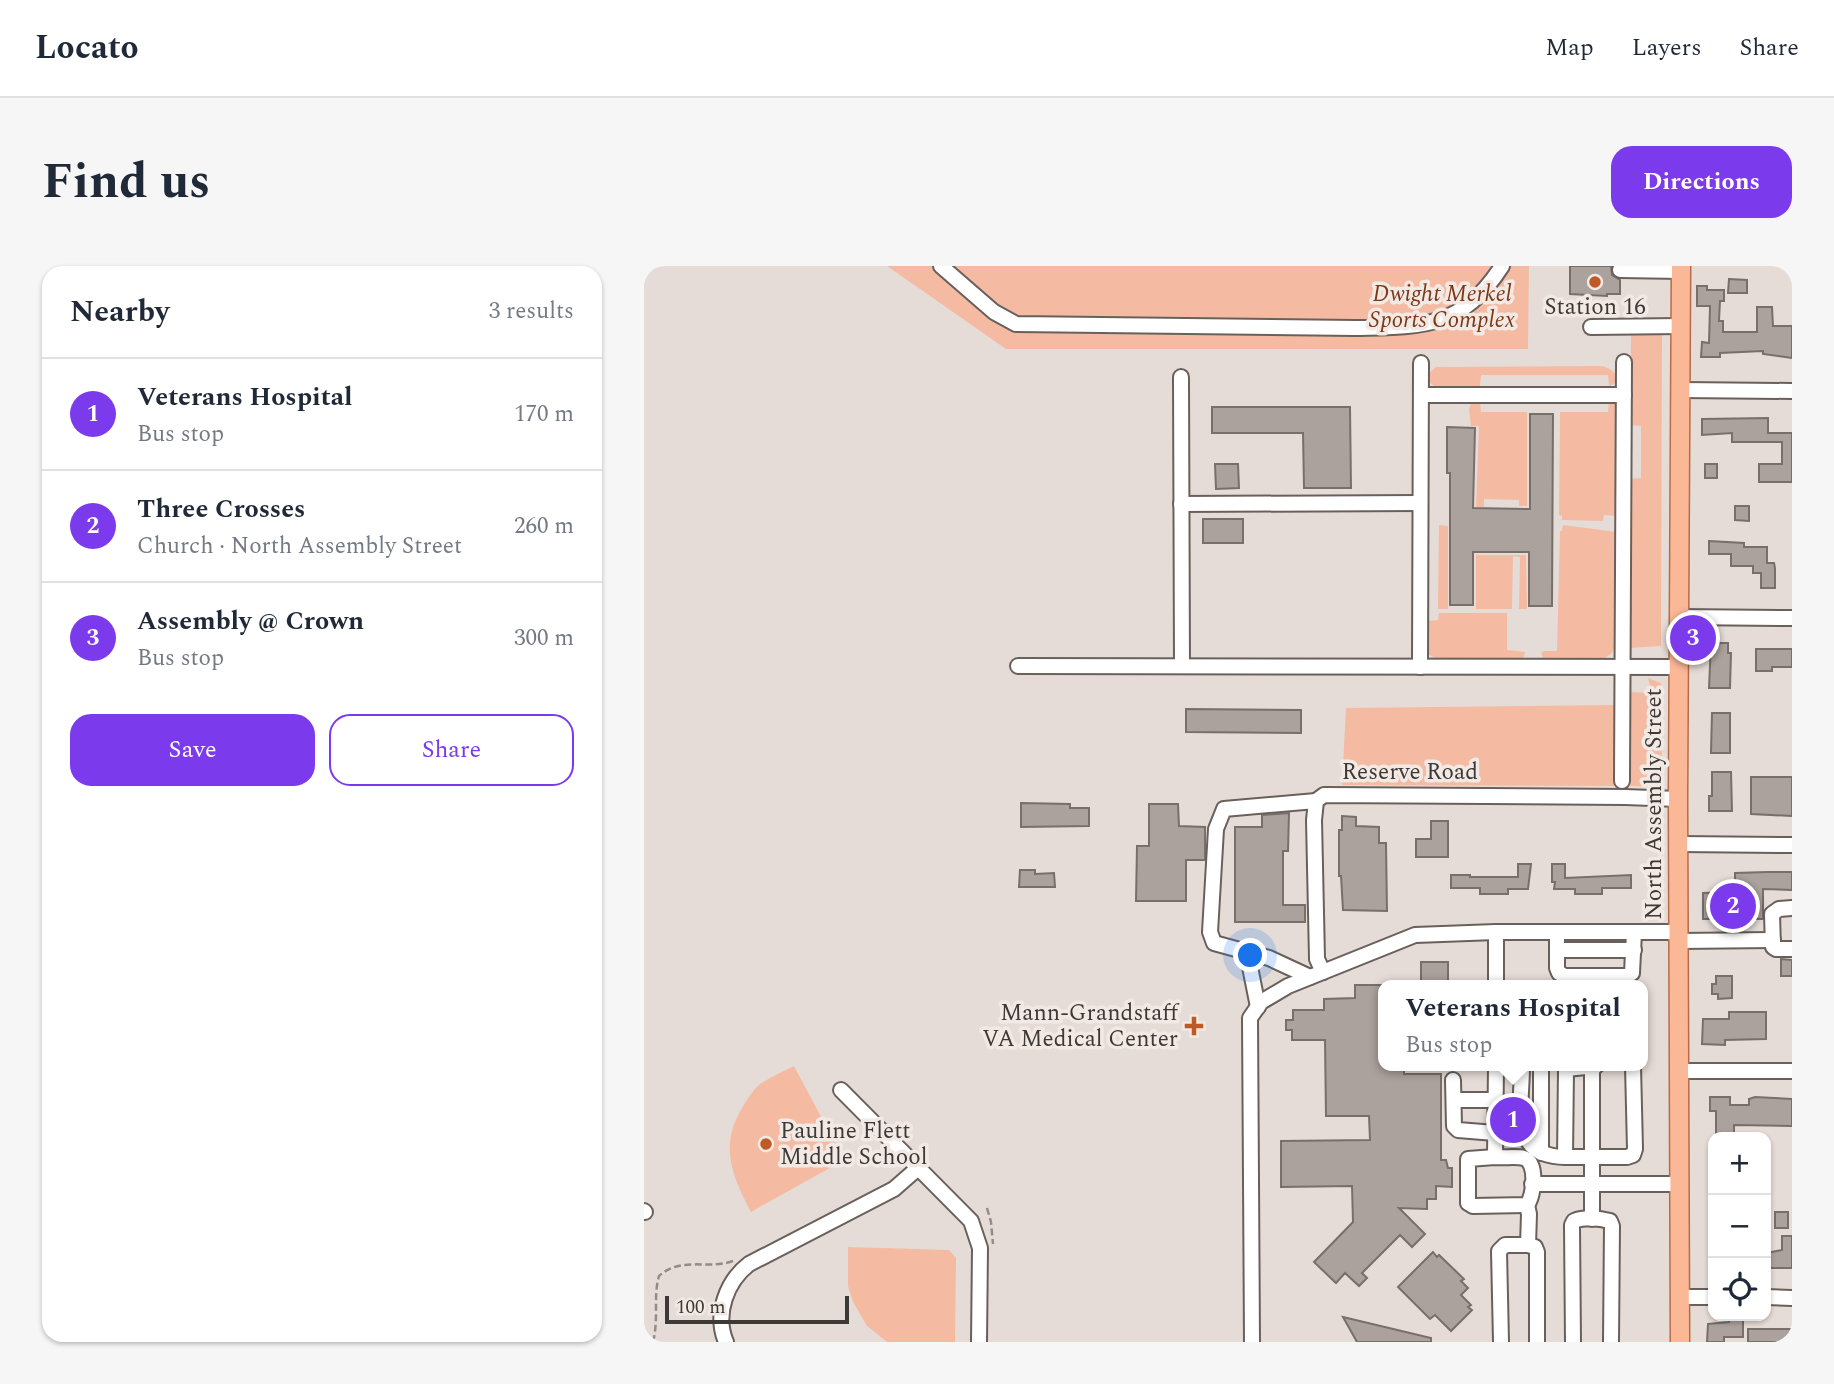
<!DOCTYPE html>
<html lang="en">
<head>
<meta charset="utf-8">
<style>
	body { margin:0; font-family:Spectral,serif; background:#f6f6f7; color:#1f2937 }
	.controls { position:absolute; right:21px; bottom:21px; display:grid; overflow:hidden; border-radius:14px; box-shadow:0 2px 5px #0004 }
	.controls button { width:63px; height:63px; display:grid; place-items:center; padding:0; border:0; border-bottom:2px solid #e0e1e3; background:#fff; color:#1f2937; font:35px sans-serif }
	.scale { position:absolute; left:21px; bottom:18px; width:184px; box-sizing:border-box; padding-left:7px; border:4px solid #3d3937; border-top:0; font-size:19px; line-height:24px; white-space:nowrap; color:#3d3937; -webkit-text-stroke:5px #f3e9e4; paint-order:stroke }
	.you { position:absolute; left:607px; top:690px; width:24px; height:24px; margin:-18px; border:5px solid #fff; border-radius:50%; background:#1a73e8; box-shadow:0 0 0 10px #1a73e833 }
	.badge { display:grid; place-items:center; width:46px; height:46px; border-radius:50%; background:#7c3aed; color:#fff; font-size:23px; font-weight:700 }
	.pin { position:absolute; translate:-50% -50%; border:4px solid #fff; box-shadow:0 2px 7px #0006 }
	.popup { position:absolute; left:734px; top:714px; width:270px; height:91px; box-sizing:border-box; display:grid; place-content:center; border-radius:14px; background:#fff; filter:drop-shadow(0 2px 5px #0005); font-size:23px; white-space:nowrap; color:#747a83 }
	.popup b { font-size:26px; color:#1f2937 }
	.popup::after { content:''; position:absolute; left:50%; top:100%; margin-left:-14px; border:14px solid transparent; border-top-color:#fff }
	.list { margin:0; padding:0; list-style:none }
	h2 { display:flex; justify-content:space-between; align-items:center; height:91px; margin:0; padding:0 28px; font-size:30px }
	h2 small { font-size:23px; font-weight:400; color:#747a83 }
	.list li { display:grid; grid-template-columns:46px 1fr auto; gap:21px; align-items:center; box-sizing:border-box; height:112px; padding:0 28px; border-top:2px solid #e0e1e3 }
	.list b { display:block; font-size:26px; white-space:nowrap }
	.list p { margin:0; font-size:23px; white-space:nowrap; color:#747a83 }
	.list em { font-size:23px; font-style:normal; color:#747a83 }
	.actions { display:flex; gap:14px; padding:21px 28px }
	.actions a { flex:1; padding:16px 0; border:2px solid #7c3aed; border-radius:21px; text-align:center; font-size:24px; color:#7c3aed }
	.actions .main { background:#7c3aed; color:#fff }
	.icon { flex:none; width:38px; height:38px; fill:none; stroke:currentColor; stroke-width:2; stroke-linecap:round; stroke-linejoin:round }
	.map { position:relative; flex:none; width:1148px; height:1076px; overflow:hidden; border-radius:21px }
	header { display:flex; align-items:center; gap:42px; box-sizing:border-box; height:98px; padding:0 35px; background:#fff; border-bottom:2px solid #e0e1e3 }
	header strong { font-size:33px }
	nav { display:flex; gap:38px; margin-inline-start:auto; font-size:24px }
	.intro { display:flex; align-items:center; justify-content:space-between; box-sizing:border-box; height:168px; padding:0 42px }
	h1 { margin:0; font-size:49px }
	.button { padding:18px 32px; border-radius:21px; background:#7c3aed; color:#fff; font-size:24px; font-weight:700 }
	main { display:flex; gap:42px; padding:0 42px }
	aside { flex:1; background:#fff; border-radius:21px; box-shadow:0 2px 5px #0004 }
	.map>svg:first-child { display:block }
	.green { fill:#f4bba2 }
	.building { fill:#aba19d; stroke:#786f6b; stroke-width:2 }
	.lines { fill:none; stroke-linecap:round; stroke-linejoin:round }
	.minor-casing { stroke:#69605c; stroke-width:18 }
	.major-casing { stroke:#b76c49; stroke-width:21 }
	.path { stroke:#928b88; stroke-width:2.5; stroke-dasharray:7 3.5; stroke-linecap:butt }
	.minor { stroke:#fff; stroke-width:14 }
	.major { stroke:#fbb897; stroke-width:18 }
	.poi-dot { fill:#be5a26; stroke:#f3e9e4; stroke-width:2.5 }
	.labels { text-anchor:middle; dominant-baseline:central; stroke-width:7; stroke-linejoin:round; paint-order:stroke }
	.park-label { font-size:23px; font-style:italic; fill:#7d3916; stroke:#f3e9e4 }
	.poi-label { font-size:23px; fill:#3d3937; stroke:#f3e9e4 }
	.street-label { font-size:23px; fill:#3d3937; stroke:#f3e9e4 }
</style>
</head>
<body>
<header>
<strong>Locato</strong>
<nav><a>Map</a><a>Layers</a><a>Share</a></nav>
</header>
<div class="intro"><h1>Find us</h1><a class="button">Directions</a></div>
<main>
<aside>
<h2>Nearby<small>3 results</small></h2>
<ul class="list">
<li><span class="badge">1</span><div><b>Veterans Hospital</b><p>Bus stop</p></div><em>170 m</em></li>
<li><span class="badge">2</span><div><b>Three Crosses</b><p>Church · North Assembly Street</p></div><em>260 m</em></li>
<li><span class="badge">3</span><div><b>Assembly @ Crown</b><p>Bus stop</p></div><em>300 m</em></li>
</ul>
<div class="actions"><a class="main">Save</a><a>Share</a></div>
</aside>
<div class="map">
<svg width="1148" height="1076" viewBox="0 0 1148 1076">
	<rect width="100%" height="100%" fill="#e6dcd7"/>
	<g class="green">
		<polygon points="243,0 885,0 884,83 362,83"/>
		<polygon points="987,67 1018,68 1017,380 985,382 986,213 997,212 997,160 986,159"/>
		<path d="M 956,100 C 965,101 969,104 974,112 L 970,118 L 965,120 L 964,109 L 837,109 L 836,120 L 790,120 L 785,116 L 784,108 L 792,101 Z"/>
		<polygon points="832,134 836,135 837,146 883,146 883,240 875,240 875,234 840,233 840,241 832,241 835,160 827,160 825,144 827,137"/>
		<polygon points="965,135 971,136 974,143 973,250 960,249 959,255 918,254 918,250 915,249 916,146 964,146"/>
		<polygon points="795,259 804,260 804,343 794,343"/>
		<polygon points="919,259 973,266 973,375 968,387 958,394 899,392 897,387 900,385 913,385 916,265 918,265"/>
		<polygon points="832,289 882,289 883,343 875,343 876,291 869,290 868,343 832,343"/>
		<polygon points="795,347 863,347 863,384 881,386 879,392 793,393 784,388 783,355 794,354"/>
		<polygon points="1004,412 1017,417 1018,517 1015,521 986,520 984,426 1008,427"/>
		<polygon points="973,439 973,520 698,519 702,442"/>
		<path d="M 150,800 L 197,888 L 193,898 L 107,946 C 89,912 75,881 97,844 C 102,835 108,825 116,818 C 126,811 139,806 150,800 Z"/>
		<polygon points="204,981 305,984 312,992 311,1076 243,1076 223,1060 209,1036 204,1020"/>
	</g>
	<g class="building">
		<polygon points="926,0 967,0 968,9 976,14 976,28 963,28 963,30 926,28"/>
		<polygon points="1085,13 1103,14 1103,27 1084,27"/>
		<polygon points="1053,20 1063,20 1063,24 1080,24 1080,35 1076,35 1075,55 1079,55 1079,66 1113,66 1113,41 1128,41 1129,60 1148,60 1148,92 1119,88 1119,85 1076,87 1076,91 1057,91 1058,76 1065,77 1066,40 1053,40"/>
		<polygon points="568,141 706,141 707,222 660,222 659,167 568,167"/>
		<polygon points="886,148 909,148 908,340 885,340 885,286 829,286 829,339 806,339 806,207 803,207 803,161 831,162 829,242 886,243"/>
		<polygon points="1124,152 1124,167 1148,167 1148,216 1115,216 1115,198 1138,198 1138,176 1088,176 1088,167 1058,169 1058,153"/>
		<polygon points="571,198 594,198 595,222 572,223"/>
		<rect x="1061" y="198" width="12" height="14"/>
		<polygon points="1091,240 1105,240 1105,255 1091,254"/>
		<rect x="559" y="253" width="40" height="24"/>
		<polygon points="1065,275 1100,277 1100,281 1123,281 1123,297 1130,297 1131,302 1131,322 1117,322 1117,307 1109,307 1109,300 1087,300 1087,288 1065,288"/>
		<polygon points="1067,377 1084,377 1084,387 1087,387 1086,422 1065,422"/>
		<polygon points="1112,383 1148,383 1148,401 1128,401 1128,405 1112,405"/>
		<polygon points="542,443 657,444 657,467 542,466"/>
		<polygon points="1068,447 1086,447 1086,487 1067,487"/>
		<polygon points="1068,506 1087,506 1088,545 1065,545 1065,530 1068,530"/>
		<polygon points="1107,511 1148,511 1148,550 1107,548"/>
		<polygon points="377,537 426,538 426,542 445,542 445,560 377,561"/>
		<polygon points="505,538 534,538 535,560 561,561 561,594 542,594 542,635 492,635 493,580 505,580"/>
		<polygon points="645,547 644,585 639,585 639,639 661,639 661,656 591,656 591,561 618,561 618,549"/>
		<polygon points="698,550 712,551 712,560 735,561 735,577 742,577 743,645 699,644 697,610 695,610 695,564 698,564"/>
		<polygon points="787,555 804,555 804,591 772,591 772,573 787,573"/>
		<polygon points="874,598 887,598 884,623 864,623 864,628 836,628 836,622 807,622 807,609 826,609 826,611 874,611"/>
		<polygon points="908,598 921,598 921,612 987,609 987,622 958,622 958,628 931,628 931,623 910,623 911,616 908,616"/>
		<polygon points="376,604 391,604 391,608 410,607 411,621 375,621"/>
		<polygon points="1123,606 1148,606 1148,624 1119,623 1119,653 1096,653 1096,661 1084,661 1083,653 1059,653 1059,627 1091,626 1091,607"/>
		<polygon points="1137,693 1148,694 1148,710 1137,710"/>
		<rect x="777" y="696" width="27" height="23"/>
		<polygon points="1072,710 1088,710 1088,732 1074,733 1074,728 1068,728 1068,718 1072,718"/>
		<polygon points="711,719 739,719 739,800 749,800 749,803 760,803 760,808 797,808 797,894 802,894 804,902 808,902 808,921 792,920 792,933 783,933 783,943 755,942 781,968 768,981 756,969 718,1007 723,1012 715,1020 701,1007 692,1017 670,996 709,956 708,920 637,921 637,875 726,874 725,850 682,850 681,774 648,774 648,764 642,764 642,754 649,754 649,744 680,744 680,733 711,732"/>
		<polygon points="1085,746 1122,746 1122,773 1081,774 1081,779 1058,778 1059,753 1085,753"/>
		<polygon points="1066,831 1086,831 1086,839 1105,839 1105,833 1111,831 1148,833 1148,860 1090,859 1090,871 1072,871 1072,845 1066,845"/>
		<rect x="1131" y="946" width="13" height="16"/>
		<polygon points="1138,970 1148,970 1148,1002 1122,1002 1122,987 1138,984"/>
		<polygon points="789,986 793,991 795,989 820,1013 817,1015 824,1022 817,1029 827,1039 824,1041 828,1044 807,1065 791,1049 786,1053 754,1021"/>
		<polygon points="1085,1050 1099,1050 1099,1071 1080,1071 1080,1076 1063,1076 1064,1058 1085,1056"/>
		<polygon points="699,1051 787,1072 787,1076 713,1076"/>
		<rect x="1104" y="1063" width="44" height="13"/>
	</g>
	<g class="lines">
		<defs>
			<g id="minor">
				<path d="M 297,0 L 350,46 L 372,58 L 712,62 C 779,61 818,62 858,0"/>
				<polyline points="976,4 1037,5"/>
				<polyline points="947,61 1037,60"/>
				<polyline points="537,111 538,400"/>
				<polyline points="1037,124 1148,125"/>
				<polyline points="777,129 980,129"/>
				<polyline points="537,238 776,237"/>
				<polyline points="1035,351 1148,352"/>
				<polyline points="374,400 1035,401"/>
				<polyline points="776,401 777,97"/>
				<polyline points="978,515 980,96"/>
				<polyline points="1035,578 1148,579"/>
				<polyline points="1148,642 1135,643 1128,648 1129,681 1132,683 1148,683"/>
				<polyline points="852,666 852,719"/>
				<polyline points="913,666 913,702 915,707 921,710 983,710 988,707 990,666"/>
				<polyline points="1035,675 1129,674"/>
				<polyline points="913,684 990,684"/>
				<polyline points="603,686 614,741"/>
				<polyline points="679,706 673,693 670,554 672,535 680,529 981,531 1034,533"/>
				<polyline points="666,711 625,692 570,677 566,666 572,563 580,543 672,535"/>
				<path d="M 878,800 C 878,841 864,890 921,891"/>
				<polyline points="897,800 897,887"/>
				<polyline points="952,800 922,803 921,891 983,891 989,889 991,883 989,800"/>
				<polyline points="948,801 948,953"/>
				<polyline points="1034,805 1148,805"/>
				<polyline points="809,814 810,860 814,864 851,867"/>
				<polyline points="197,824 327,955 336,982 335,1076"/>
				<polyline points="810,834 851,834"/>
				<path d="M 851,891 C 860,892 872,890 880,892 C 894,897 890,930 883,939 L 829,940 L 824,937 L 824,893 Z"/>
				<polyline points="851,891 852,800"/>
				<polyline points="888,918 1034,918"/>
				<polyline points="0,945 1,946"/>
				<polyline points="884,979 891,981 893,986 893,1076"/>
				<polyline points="1036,1031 1069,1031"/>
				<polyline points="1122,1031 1148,1032"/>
				<path d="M 82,1076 C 70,1048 83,1015 105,998 L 250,923 L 274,902"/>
				<polyline points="608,1076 606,752 617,736 644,720 771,669 852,666 1035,666"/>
				<polyline points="857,1076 855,985 861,979 884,979 885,948 883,939"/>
				<path d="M 929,1076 L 928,959 L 930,955 C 940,951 955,952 966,955 L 968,960 L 967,1076"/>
			</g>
			<polyline id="major" points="1036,1076 1034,533 1037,0"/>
		</defs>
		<use href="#minor" class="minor-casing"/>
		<use href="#major" class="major-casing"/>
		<g class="path">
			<polyline points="343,942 347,956 349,978"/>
			<path d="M 9,1076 C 15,1053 9,1030 15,1010 C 37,990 64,1004 89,995"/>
		</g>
		<use href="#minor" class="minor"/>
		<use href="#major" class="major"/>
	</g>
	<g class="poi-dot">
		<circle cx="951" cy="16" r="7"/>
		<path d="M546.5 749.5h7v7h7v7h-7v7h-7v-7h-7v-7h7z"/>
		<circle cx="122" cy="878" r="7"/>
	</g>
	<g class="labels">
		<g class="park-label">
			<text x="798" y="28">Dwight Merkel<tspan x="798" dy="26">Sports Complex</tspan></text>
		</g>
		<g class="poi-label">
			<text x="951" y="41">Station 16</text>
			<text x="534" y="747" text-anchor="end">Mann-Grandstaff<tspan x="534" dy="26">VA Medical Center</tspan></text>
			<text x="136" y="865" text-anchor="start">Pauline Flett<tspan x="136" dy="26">Middle School</tspan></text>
		</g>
		<g class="street-label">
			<text x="766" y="506">Reserve Road</text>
			<text transform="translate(1010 538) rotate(-90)">North Assembly Street</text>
		</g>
	</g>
</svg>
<div class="controls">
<button>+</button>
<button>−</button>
<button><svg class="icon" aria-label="locate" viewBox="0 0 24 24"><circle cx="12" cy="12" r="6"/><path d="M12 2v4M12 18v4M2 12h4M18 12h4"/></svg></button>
</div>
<div class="scale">100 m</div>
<div class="you"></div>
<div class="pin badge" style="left:869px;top:854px">1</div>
<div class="popup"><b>Veterans Hospital</b>Bus stop</div>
<div class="pin badge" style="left:1089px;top:640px">2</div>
<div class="pin badge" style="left:1049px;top:372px">3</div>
</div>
</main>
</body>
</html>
